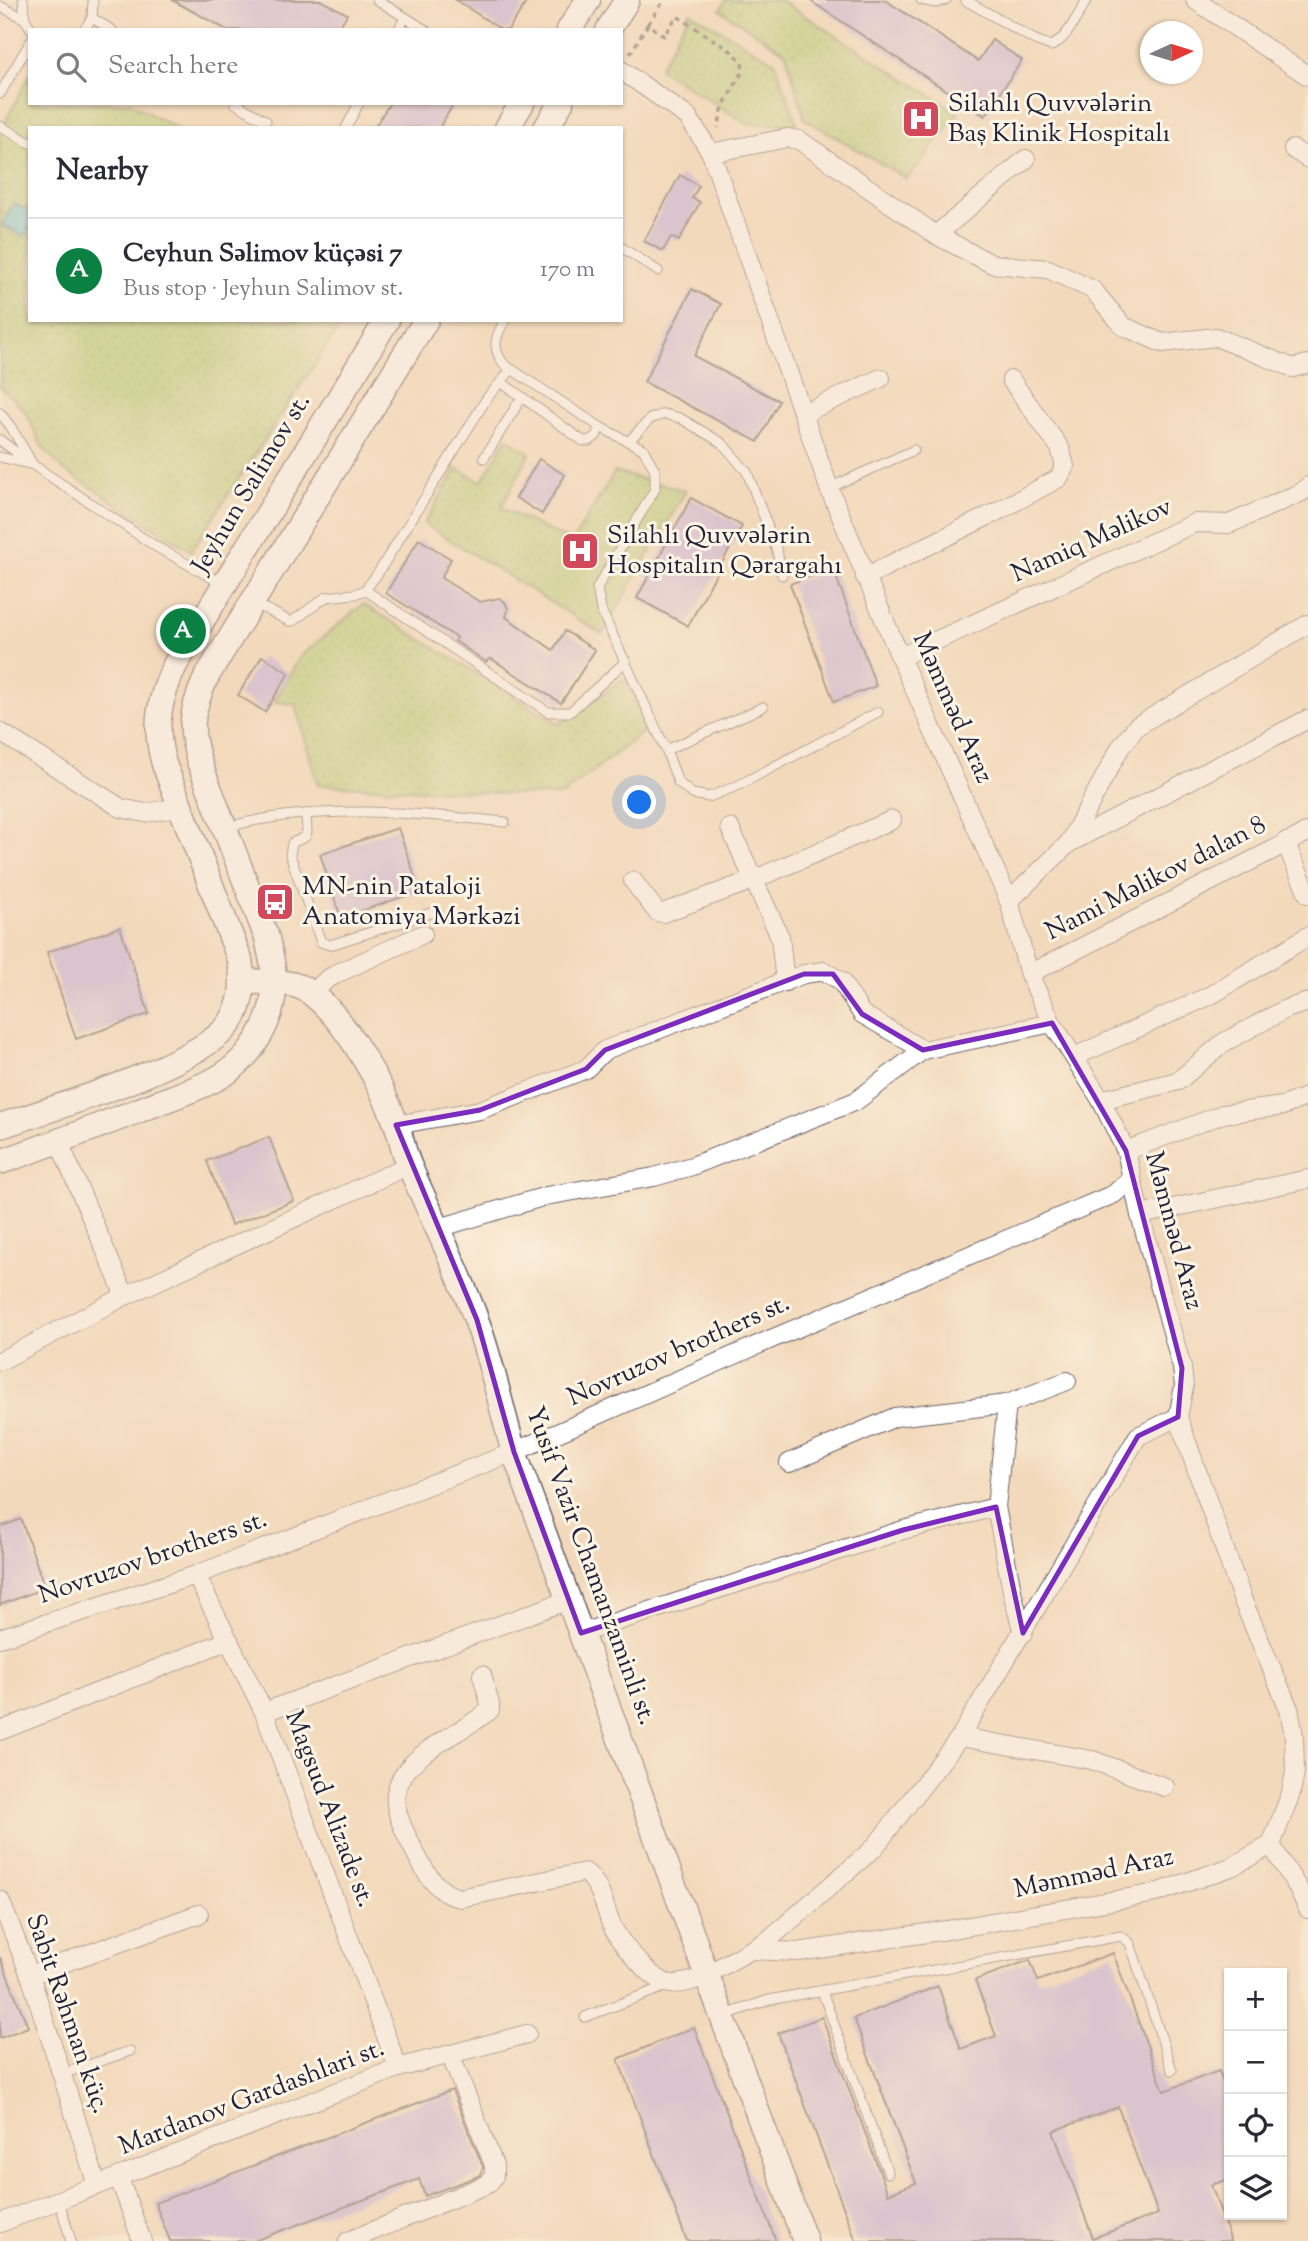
<!DOCTYPE html>
<html lang="en">
<head>
<meta charset="utf-8">
<style>
	body { margin:0; font-family:"Sorts Mill Goudy",serif; background:#f7f7f7; color:#2b2b33 }
	.controls { position:absolute; right:21px; bottom:21px; display:grid; overflow:hidden; border-radius:0px; box-shadow:0 2px 5px #0004 }
	.controls button { width:63px; height:63px; display:grid; place-items:center; padding:0; border:0; border-bottom:2px solid #e1e1e2; background:#fff; color:#2b2b33; font:35px sans-serif }
	.compass { position:absolute; left:1140px; top:21px; width:63px; height:63px; border-radius:50%; background:#fff; box-shadow:0 2px 5px #0004; rotate:86deg }
	.you { position:absolute; left:640px; top:803px; width:24px; height:24px; margin:-18px; border:5px solid #fff; border-radius:50%; background:#1a73e8; box-shadow:0 0 0 10px #1a73e833 }
	.badge { display:grid; place-items:center; width:46px; height:46px; border-radius:50%; background:#0b8043; color:#fff; font-size:23px; font-weight:700 }
	.pin { position:absolute; translate:-50% -50%; border:4px solid #fff; box-shadow:0 2px 7px #0006 }
	.list { margin:0; padding:0; list-style:none }
	h2 { display:flex; justify-content:space-between; align-items:center; height:91px; margin:0; padding:0 28px; font-size:30px }
	h2 small { font-size:23px; font-weight:400; color:#7c7c81 }
	.list li { display:grid; grid-template-columns:46px 1fr auto; gap:21px; align-items:center; box-sizing:border-box; height:105px; padding:0 28px; border-top:2px solid #e1e1e2 }
	.list b { display:block; font-size:26px; white-space:nowrap }
	.list p { margin:0; font-size:23px; white-space:nowrap; color:#7c7c81 }
	.list em { font-size:23px; font-style:normal; color:#7c7c81 }
	.icon { flex:none; width:38px; height:38px; fill:none; stroke:currentColor; stroke-width:2; stroke-linecap:round; stroke-linejoin:round }
	.map { position:relative; flex:none; width:1308px; height:2241px; overflow:hidden }
	.search { position:absolute; background:#fff; box-shadow:0 2px 5px #0004; left:28px; top:28px; width:595px; height:77px; display:flex; align-items:center; gap:18px; box-sizing:border-box; padding:0 24px; border-radius:0px; color:#7c7c81; font-size:26px }
	.panel { position:absolute; background:#fff; box-shadow:0 2px 5px #0004; left:28px; top:126px; width:595px; height:196px; border-radius:0px }
	.map>svg:first-child { display:block }
	.park { fill:url(#park-dots); stroke:#687858; stroke-width:2 }
	.water { fill:url(#water-ripples); stroke:#42748c; stroke-width:2 }
	.building { fill:#c1aae4; fill-rule:evenodd }
	.lines { fill:none; stroke-linecap:round; stroke-linejoin:round }
	.lane-casing { stroke:#6b6268; stroke-width:11 }
	.street-casing { stroke:#6b6268; stroke-width:20 }
	.secondary-casing { stroke:#6b6268; stroke-width:27 }
	.path { stroke:#6b6268; stroke-width:3.5; stroke-dasharray:5 5; stroke-linecap:butt }
	.lane { stroke:#fff; stroke-width:9 }
	.street { stroke:#fff; stroke-width:18 }
	.secondary { stroke:#fff; stroke-width:24 }
	.marked { fill:none; stroke:#7b2cbf; stroke-width:5; stroke-linejoin:round }
	.labels { text-anchor:middle; dominant-baseline:central; stroke-width:6; stroke-linejoin:round; paint-order:stroke }
	.poi-label { font-size:26px; fill:#22223b; stroke:#fcf5e5; text-anchor:start }
	.street-label { font-size:26px; fill:#22223b; stroke:#fcf5e5 }
</style>
</head>
<body>
<div class="map">
<svg width="1308" height="2241" viewBox="0 0 1308 2241">
	<defs>
		<pattern id="park-dots" width="8" height="8" patternUnits="userSpaceOnUse" patternTransform="scale(1.75)"><rect width="8" height="8" fill="#afcd75"/><path d="M2 2h.1M6 6h.1" fill="none" stroke="#96b066" stroke-width="1.8" stroke-linecap="round"/></pattern>
		<pattern id="water-ripples" width="26" height="14" patternUnits="userSpaceOnUse" patternTransform="scale(1.75)"><rect width="26" height="14" fill="#61c7de"/><path d="M2 4q2-2 4 0t4 0M15 11q2-2 4 0t4 0" fill="none" stroke="#50a1b5"/></pattern>
	</defs>
	<rect width="100%" height="100%" fill="#fcf5e5"/>
	<filter id="ink" filterUnits="userSpaceOnUse"><feTurbulence type="fractalNoise" baseFrequency=".0143" numOctaves="2"/><feDisplacementMap in="SourceGraphic" scale="14" xChannelSelector="R" yChannelSelector="G"/><feConvolveMatrix kernelMatrix="1 2 1 2 8 2 1 2 1" color-interpolation-filters="sRGB"/></filter>
	<filter id="wash" filterUnits="userSpaceOnUse"><feTurbulence type="fractalNoise" baseFrequency=".00686" numOctaves="4" result="noise"/><feDisplacementMap in="SourceGraphic" scale="28" xChannelSelector="R" yChannelSelector="G"/><feGaussianBlur stdDeviation="1.57" result="paint"/><feColorMatrix in="noise" values="0 0 0 0 0 0 0 0 0 0 0 0 0 0 0 0 0 1.4 0 .05"/><feComposite in="paint" operator="in"/></filter>
	<g filter="url(#wash)">
		<rect width="100%" height="100%" fill="#f3d9bb"/>
		<g class="park">
			<polygon points="726,0 780,0 959,113 907,179 805,119 786,53 720,10"/>
			<polygon points="690,12 775,62 797,124 748,124 659,69"/>
			<polygon points="30,74 30,103 131,103 176,128 30,128 30,320 344,320 191,551 64,470 42,447 27,414 12,397 0,387 0,132"/>
			<polygon points="507,438 530,453 501,508 572,542 615,472 686,491 602,634 424,524 457,468 481,482"/>
			<polygon points="363,604 560,724 623,679 651,726 561,796 318,785 295,704 274,702 300,657"/>
		</g>
		<polygon class="water" points="14,203 26,210 30,204 30,226 24,237 2,225"/>
		<g id="blocks">
			<g class="building">
				<polygon points="172,0 320,0 347,14 338,30 227,30"/>
				<polygon points="456,0 528,0 508,30 502,30"/>
				<polygon points="809,0 885,0 978,61 992,40 1022,60 985,116"/>
				<polygon points="390,103 454,103 439,128 374,128"/>
				<polygon points="680,175 699,186 692,198 700,202 679,241 671,237 663,251 644,241"/>
				<polygon points="692,289 721,304 694,356 779,401 758,442 644,382"/>
				<polygon points="539,459 565,475 542,514 516,498"/>
				<polygon points="691,498 742,526 688,626 637,598"/>
				<polygon points="419,539 451,559 441,578 480,602 499,598 505,602 508,609 506,617 553,650 565,631 595,650 561,703 490,658 486,662 455,641 457,638 386,593"/>
				<polygon points="833,568 876,686 834,702 790,584"/>
				<polygon points="262,656 289,673 265,712 238,695"/>
				<polygon points="398,828 420,891 341,918 320,854"/>
				<polygon points="120,927 149,1014 76,1039 47,952"/>
				<polygon points="269,1137 294,1201 231,1225 207,1161"/>
				<polygon points="21,1519 45,1588 0,1605 0,1527"/>
				<path d="M 1113,1953 L 1164,2091 L 1219,2071 L 1229,2097 L 1229,2179 L 1211,2185 L 1231,2241 L 856,2241 L 778,2033 L 822,2017 L 888,2194 L 916,2183 L 854,2018 L 938,1986 L 961,2049 L 996,2036 L 975,1980 L 1030,1960 L 1038,1981 ZM 1118,2107 L 1158,2214 L 1093,2238 L 1053,2131 Z"/>
				<polygon points="0,1957 28,2027 0,2038"/>
				<polygon points="694,2027 776,2241 687,2241 618,2059"/>
				<polygon points="452,2090 483,2167 481,2175 425,2196 419,2179 254,2241 170,2241 155,2203"/>
			</g>
		</g>
	</g>
	<g filter="url(#ink)">
		<use href="#blocks" fill-opacity="0" stroke="#6b6268" stroke-width="2"/>
		<g class="lines">
			<defs>
				<g id="lane">
					<polyline points="23,0 25,19 32,30"/>
					<polyline points="377,0 426,30"/>
					<polyline points="921,0 936,3 946,0"/>
					<path d="M 965,0 L 1035,40 L 1051,46 C 1067,40 1078,14 1087,0"/>
					<polyline points="0,6 25,19"/>
					<polyline points="92,18 112,30"/>
					<polyline points="84,30 92,18 93,0"/>
					<polyline points="398,30 405,18"/>
					<polyline points="0,94 30,42"/>
					<polyline points="235,103 266,121"/>
					<polyline points="0,126 30,143"/>
					<polyline points="346,128 359,103"/>
					<polyline points="621,247 658,271"/>
					<path d="M 505,320 C 495,337 491,349 505,365 L 600,427 L 643,449 L 655,470 L 655,489 L 597,588 L 601,610 L 666,750 L 678,782 L 692,794 L 709,797 L 737,786 L 878,712"/>
					<polyline points="501,382 583,441 589,441 596,436 600,427"/>
					<polyline points="0,413 11,427 33,465 155,546 223,584"/>
					<polyline points="0,440 33,465 0,457"/>
					<polyline points="629,441 650,419 664,414 680,418 722,443 747,472 777,551 782,575"/>
					<polyline points="484,458 522,397"/>
					<polyline points="829,488 914,450"/>
					<polyline points="365,590 548,712 570,712 626,661"/>
					<polyline points="254,603 289,621 293,621 326,597 355,594 365,590 378,573 487,398 511,370"/>
					<polyline points="666,750 763,707"/>
					<polyline points="306,815 307,832 305,837 292,843 290,855 321,942 330,945 437,911"/>
					<path d="M 227,827 C 316,803 414,813 505,822"/>
					<polyline points="822,1991 888,2173"/>
					<polyline points="725,2015 769,2000 1121,1936 1130,1943 1172,2070"/>
					<polyline points="585,2017 667,1986"/>
					<polyline points="62,2074 130,2051"/>
					<polyline points="59,2200 71,2241"/>
				</g>
				<g id="street">
					<polyline points="1195,0 1308,76"/>
					<polyline points="621,70 688,117 711,153 829,488 900,657 1009,901 1029,974 1052,1023 1101,1100 1126,1151 1140,1215 1182,1368 1184,1386 1178,1417 1243,1601 1289,1709 1294,1736 1295,1772 1291,1793 1271,1845 1231,1867 1156,1893 947,1930 798,1952 751,1950"/>
					<polyline points="1293,149 1308,159"/>
					<polyline points="711,153 787,138 799,140 936,235"/>
					<polyline points="1026,159 936,235 992,264 1048,269 1093,290 1123,326 1162,343 1216,337 1293,368 1308,364"/>
					<polyline points="804,413 881,378"/>
					<polyline points="865,577 1000,510 1059,478 1065,466 1060,448 1011,380"/>
					<polyline points="900,657 1195,523 1229,524 1302,492 1308,486"/>
					<polyline points="0,732 121,808 145,813 181,807"/>
					<polyline points="730,828 780,937 785,982"/>
					<polyline points="1285,842 1308,894"/>
					<polyline points="1069,843 1120,748 1137,726 1308,624"/>
					<polyline points="633,881 657,912 663,913 753,880 892,820"/>
					<polyline points="1009,901 1069,843 1308,719"/>
					<polyline points="1029,974 1308,832"/>
					<polyline points="312,994 326,980 338,973 423,934"/>
					<polyline points="1074,1057 1211,995 1308,936"/>
					<polyline points="1101,1100 1178,1081 1223,1043 1286,1009 1308,1002"/>
					<polyline points="396,1125 480,1110 586,1069 605,1050 804,974 824,971 841,981 862,1014 923,1050"/>
					<polyline points="59,1142 125,1296"/>
					<polyline points="1126,1151 1223,1114 1283,1106 1308,1096"/>
					<polyline points="1140,1215 1308,1179"/>
					<polyline points="439,1228 546,1196 654,1177 692,1166 856,1101 923,1050 1052,1023"/>
					<polyline points="0,1361 125,1296 409,1165"/>
					<polyline points="1007,1404 1067,1381"/>
					<polyline points="789,1463 895,1417 1007,1404 996,1507 1013,1596 1023,1633"/>
					<polyline points="196,1575 264,1712 398,2068"/>
					<polyline points="581,1633 903,1530 996,1507"/>
					<polyline points="0,1638 196,1575 514,1452 769,1340 1114,1194 1132,1178"/>
					<path d="M 482,1675 L 490,1704 L 490,1710 C 460,1736 385,1759 397,1810 C 400,1825 409,1840 416,1854 C 425,1873 438,1894 460,1898 L 585,1872 C 601,1885 604,1906 611,1924 C 619,1942 651,1981 671,1984 C 683,1985 697,1979 708,1976"/>
					<polyline points="264,1712 568,1600"/>
					<polyline points="0,1731 229,1640"/>
					<polyline points="960,1737 1092,1760 1165,1787"/>
					<polyline points="1271,1845 1298,1888 1308,1909"/>
					<polyline points="0,1900 30,1975 97,2185"/>
					<polyline points="708,1974 767,1941 874,1848 960,1737 1138,1436 1178,1417"/>
					<polyline points="30,1975 199,1914"/>
					<polyline points="119,2178 142,2241"/>
					<polyline points="0,2223 398,2068 527,2034"/>
					<polyline points="348,2241 488,2184 494,2176 494,2165 450,2054"/>
				</g>
				<g id="secondary">
					<polyline points="569,30 588,0"/>
					<polyline points="608,30 627,0"/>
					<polyline points="507,128 522,103"/>
					<polyline points="546,128 561,103"/>
					<path d="M 244,982 C 265,982 293,979 311,993 C 346,1020 382,1085 397,1126 C 402,1140 404,1154 410,1167 C 432,1218 457,1267 476,1319 C 492,1362 501,1408 514,1452 L 805,2241"/>
					<path d="M 0,1126 C 51,1109 202,1064 230,1023 C 243,1003 244,983 240,960 L 164,764 C 153,727 159,699 175,665 L 387,320"/>
					<path d="M 0,1162 C 47,1146 93,1128 140,1110 C 164,1100 190,1092 214,1080 C 250,1062 276,1020 274,980 C 274,966 270,952 267,938 L 200,764 C 188,728 191,710 207,676 L 426,320"/>
				</g>
			</defs>
			<use href="#lane" class="lane-casing"/>
			<use href="#street" class="street-casing"/>
			<use href="#secondary" class="secondary-casing"/>
			<g class="path">
				<polyline points="648,24 664,0"/>
				<polyline points="630,54 648,24 664,36 677,16 734,53 742,62 743,71 723,106 718,128"/>
			</g>
			<use href="#lane" class="lane"/>
			<use href="#street" class="street"/>
			<use href="#secondary" class="secondary"/>
		</g>
	</g>
	<path d="M0 0H1308V2241H0ZM 804,974 L 833,974 L 862,1014 L 923,1050 L 1052,1023 L 1126,1151 L 1182,1368 L 1178,1417 L 1138,1436 L 1023,1633 L 996,1507 L 903,1530 L 581,1633 L 514,1452 L 477,1320 L 396,1125 L 480,1110 L 586,1069 L 605,1050 Z" fill="#f3d9bb" fill-opacity=".55" fill-rule="evenodd"/>
	<path class="marked" d="M 804,974 L 833,974 L 862,1014 L 923,1050 L 1052,1023 L 1126,1151 L 1182,1368 L 1178,1417 L 1138,1436 L 1023,1633 L 996,1507 L 903,1530 L 581,1633 L 514,1452 L 477,1320 L 396,1125 L 480,1110 L 586,1069 L 605,1050 Z"/>
	<defs>
		<symbol id="hospital-square" viewBox="-11 -11 22 22"><rect x="-9" y="-9" width="18" height="18" rx="4" fill="#d1495b" stroke="#fcf5e5"/><path d="M-5-5h3v3.5h4V-5h3V5h-3V1.5h-4V5h-3Z" fill="#fff"/></symbol>
		<symbol id="bus-square" viewBox="-11 -11 22 22"><rect x="-9" y="-9" width="18" height="18" rx="4" fill="#d1495b" stroke="#fcf5e5"/><path d="M-5-6H5V4H4V6H2V4H-2V6H-4V4H-5ZM-3.5-4V0h7V-4ZM-3.5 1.2v1.5H-2V1.2ZM2 1.2v1.5H3.5V1.2Z" fill="#fff"/></symbol>
	</defs>
	<g fill-rule="evenodd">
		<use href="#hospital-square" x="899" y="97" width="44" height="44"/>
		<use href="#hospital-square" x="558" y="529" width="44" height="44"/>
		<use href="#bus-square" x="253" y="880" width="44" height="44"/>
	</g>
	<g class="labels">
		<g class="poi-label">
			<text x="948" y="104">Silahlı Quvvələrin<tspan x="948" dy="30">Baş Klinik Hospitalı</tspan></text>
			<text x="607" y="536">Silahlı Quvvələrin<tspan x="607" dy="30">Hospitalın Qərargahı</tspan></text>
			<text x="302" y="887">MN-nin Pataloji<tspan x="302" dy="30">Anatomiya Mərkəzi</tspan></text>
		</g>
		<g class="street-label">
			<text transform="translate(252 484) rotate(-59)">Jeyhun Salimov st.</text>
			<text transform="translate(1092 541) rotate(-24)">Namiq Məlikov</text>
			<text transform="translate(952 708) rotate(66)">Məmməd Araz</text>
			<text transform="translate(1156 879) rotate(-27)">Nami Məlikov dalan 8</text>
			<text transform="translate(1173 1231) rotate(75)">Məmməd Araz</text>
			<text transform="translate(679 1351) rotate(-24)">Novruzov brothers st.</text>
			<text transform="translate(153 1558) rotate(-19)">Novruzov brothers st.</text>
			<text transform="translate(590 1566) rotate(70)">Yusif Vazir Chamanzaminli st.</text>
			<text transform="translate(329 1809) rotate(69)">Magsud Alizade st.</text>
			<text transform="translate(1094 1874) rotate(-12)">Məmməd Araz</text>
			<text transform="translate(67 2014) rotate(71)">Sabit Rəhman küç.</text>
			<text transform="translate(252 2098) rotate(-21)">Mardanov Gardashlari st.</text>
		</g>
	</g>
</svg>
<div class="controls">
<button>+</button>
<button>−</button>
<button><svg class="icon" aria-label="locate" viewBox="0 0 24 24"><circle cx="12" cy="12" r="6"/><path d="M12 2v4M12 18v4M2 12h4M18 12h4"/></svg></button>
<button><svg class="icon" aria-label="layers" viewBox="0 0 24 24"><path d="M12 4l9 5-9 5-9-5zM3 14l9 5 9-5"/></svg></button>
</div>
<svg class="compass" viewBox="-18 -18 36 36"><path d="M0-13l5 13h-10z" fill="#e53935"/><path d="M0 13l5-13h-10z" fill="#7c7c81"/></svg>
<div class="you"></div>
<div class="pin badge" style="left:183px;top:631px">A</div>
<div class="search"><svg class="icon" aria-label="search" viewBox="0 0 24 24"><circle cx="10" cy="10" r="6"/><path d="M15 15l6 6"/></svg>Search here</div>
<section class="panel">
<h2>Nearby<small></small></h2>
<ul class="list">
<li><span class="badge">A</span><div><b>Ceyhun Səlimov küçəsi 7</b><p>Bus stop · Jeyhun Salimov st.</p></div><em>170 m</em></li>
</ul>
</section>
</div>
</body>
</html>
